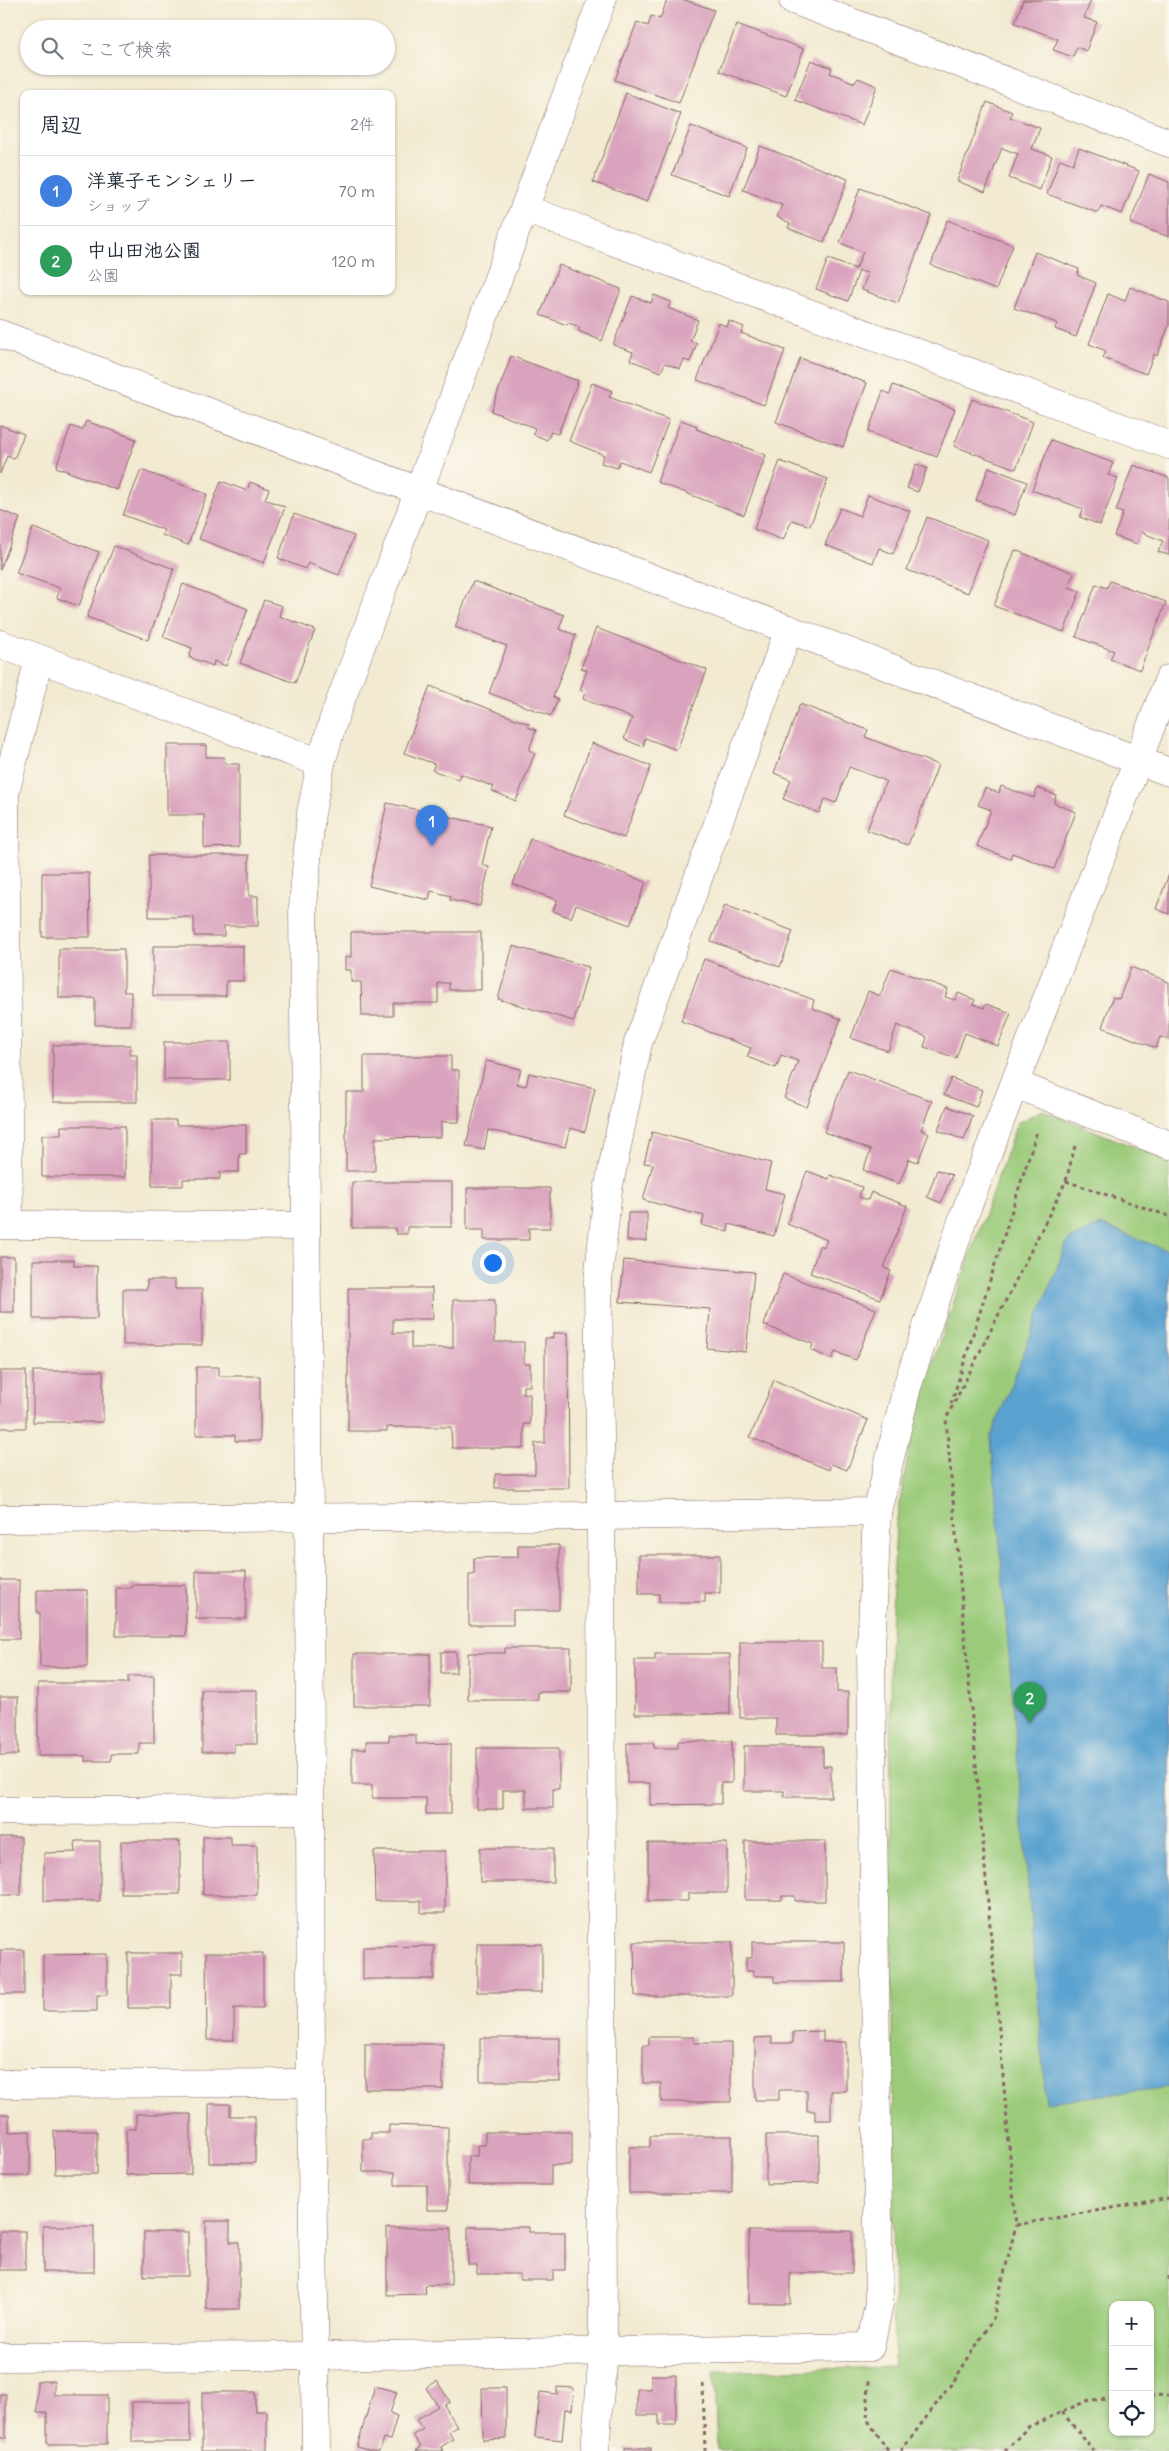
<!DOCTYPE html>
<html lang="ja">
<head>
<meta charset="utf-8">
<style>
	body { margin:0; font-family:Delius,"Klee One",sans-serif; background:#f2f2f3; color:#1f2937 }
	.controls { position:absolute; right:15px; bottom:15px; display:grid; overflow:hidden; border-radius:10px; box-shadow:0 1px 4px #0004 }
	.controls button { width:45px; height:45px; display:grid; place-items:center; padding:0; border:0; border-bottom:1px solid #e0e1e3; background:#fff; color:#1f2937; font:25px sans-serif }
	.you { position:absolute; left:492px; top:1262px; width:18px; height:18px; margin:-12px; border:4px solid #fff; border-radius:50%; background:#1a73e8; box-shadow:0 0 0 8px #1a73e833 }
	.badge { display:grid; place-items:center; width:32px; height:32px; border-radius:50%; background:#c8321e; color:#fff; font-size:16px; font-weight:700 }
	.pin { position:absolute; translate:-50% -41px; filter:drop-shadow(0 1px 2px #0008) }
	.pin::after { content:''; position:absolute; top:26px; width:18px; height:15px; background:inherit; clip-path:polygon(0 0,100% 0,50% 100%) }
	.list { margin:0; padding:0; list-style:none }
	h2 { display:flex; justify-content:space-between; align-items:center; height:65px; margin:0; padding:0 20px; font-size:21px }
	h2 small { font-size:16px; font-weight:400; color:#747a83 }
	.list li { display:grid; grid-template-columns:32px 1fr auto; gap:15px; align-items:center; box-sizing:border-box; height:70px; padding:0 20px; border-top:1px solid #e0e1e3 }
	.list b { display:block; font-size:19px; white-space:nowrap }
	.list p { margin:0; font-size:16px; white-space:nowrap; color:#747a83 }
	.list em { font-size:16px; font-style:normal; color:#747a83 }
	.icon { flex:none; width:28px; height:28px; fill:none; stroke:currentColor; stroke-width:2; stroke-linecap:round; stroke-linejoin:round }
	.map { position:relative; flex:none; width:1169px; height:2451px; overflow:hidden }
	.search { position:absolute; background:#fff; box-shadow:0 1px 4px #0004; left:20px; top:20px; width:375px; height:55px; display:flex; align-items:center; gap:12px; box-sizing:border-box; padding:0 18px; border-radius:28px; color:#747a83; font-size:19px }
	.panel { position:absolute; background:#fff; box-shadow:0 1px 4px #0004; left:20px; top:90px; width:375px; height:205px; border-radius:10px }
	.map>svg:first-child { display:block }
	.green { fill:#9bcb7a; stroke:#727552; fill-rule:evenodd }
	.water { fill:#5aa2d0; stroke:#52607e }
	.building { fill:#daa3bd }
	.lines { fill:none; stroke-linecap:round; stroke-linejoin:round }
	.street-casing { stroke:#856665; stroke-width:29 }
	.secondary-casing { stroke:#856665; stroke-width:29 }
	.path { stroke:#856665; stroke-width:3; stroke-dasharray:4 4; stroke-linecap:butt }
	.street { stroke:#fff; stroke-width:28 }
	.secondary { stroke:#fff; stroke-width:28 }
</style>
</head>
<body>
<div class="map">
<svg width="1169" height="2451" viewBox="0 0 1169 2451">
	<rect width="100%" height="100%" fill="#fbf7ec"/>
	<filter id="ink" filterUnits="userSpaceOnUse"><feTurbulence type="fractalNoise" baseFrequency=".02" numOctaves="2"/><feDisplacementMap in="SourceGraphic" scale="10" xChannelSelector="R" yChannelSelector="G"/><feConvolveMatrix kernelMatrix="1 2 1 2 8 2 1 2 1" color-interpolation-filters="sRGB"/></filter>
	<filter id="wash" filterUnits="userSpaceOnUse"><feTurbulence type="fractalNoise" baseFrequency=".0096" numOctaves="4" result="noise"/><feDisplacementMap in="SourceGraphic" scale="20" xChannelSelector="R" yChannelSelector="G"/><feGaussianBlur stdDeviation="1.12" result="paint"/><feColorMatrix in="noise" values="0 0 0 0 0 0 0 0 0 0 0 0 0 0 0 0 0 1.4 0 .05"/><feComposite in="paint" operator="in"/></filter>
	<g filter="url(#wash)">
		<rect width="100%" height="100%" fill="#f2ead1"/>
		<path class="green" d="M 1042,1110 L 1169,1161 L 1169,2451 L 717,2451 L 714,2372 L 894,2367 L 890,1653 L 896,1524 L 916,1409 L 1017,1123 ZM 1113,2305 L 1150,2305 L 1150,2432 L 1113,2432 Z"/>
		<polygon class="water" points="1101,1225 1169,1251 1169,2087 1046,2102 991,1437 1068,1240"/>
		<g id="blocks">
			<g class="building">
				<polygon points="667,0 685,0 714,10 679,103 615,80 637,22 648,26 651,16 660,19"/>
				<polygon points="1023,0 1091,0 1084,18 1097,22 1086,51 1077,47 1073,57 1053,50 1058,39 1015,23"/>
				<polygon points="737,24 804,49 786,96 719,71"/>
				<polygon points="811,60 832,68 830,73 855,83 858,78 877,86 862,125 795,100"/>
				<polygon points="626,93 681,114 647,202 593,182"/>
				<polygon points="987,102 1012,112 1010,117 1040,128 1032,149 1052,156 1040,190 1009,178 1018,154 1002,148 985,192 957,181"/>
				<polygon points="691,126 747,148 729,196 672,175"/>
				<polygon points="760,146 848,179 824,242 788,228 790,223 777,217 782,205 743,190"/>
				<polygon points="1079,148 1139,171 1122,214 1101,206 1098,213 1047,194 1060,159 1073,164"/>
				<polygon points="1149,174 1169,182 1169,237 1130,223"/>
				<polygon points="860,188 931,215 898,303 862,290 868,273 859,271 848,301 816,289 828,259 856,269 863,252 840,243"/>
				<polygon points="947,220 1013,245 996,290 931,265"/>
				<polygon points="1035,252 1079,269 1077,275 1096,283 1076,337 1055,329 1057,323 1014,308"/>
				<polygon points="559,265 621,289 602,341 578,331 580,327 568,323 567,325 540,315"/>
				<polygon points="1130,287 1169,302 1169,325 1157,356 1154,354 1146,374 1103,358 1106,351 1089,344 1108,294 1125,301"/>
				<polygon points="654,295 671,302 668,308 698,320 690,341 697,343 690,362 684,360 680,369 665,363 661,372 630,360 633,352 613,345 632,296 651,303"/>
				<polygon points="729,321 744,327 741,333 785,350 764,405 697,380 719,323 727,327"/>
				<polygon points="511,356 578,381 558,434 551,432 547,440 533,434 535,428 491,411"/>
				<polygon points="800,358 867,383 843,447 776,422"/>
				<polygon points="592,383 612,391 609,397 669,420 649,472 620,461 617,468 601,463 604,455 569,441"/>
				<polygon points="893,385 955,409 937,457 868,432 883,391 890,394"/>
				<polygon points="972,399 1033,422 1016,469 954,446"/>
				<polygon points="681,420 697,426 696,429 766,455 744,515 657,482"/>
				<polygon points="86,421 136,439 117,490 56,467 71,426 82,430"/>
				<polygon points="0,425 24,434 14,459 7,456 0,474"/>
				<polygon points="1051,440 1113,463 1108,475 1118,478 1100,525 1080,517 1083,509 1032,490"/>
				<polygon points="780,461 828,479 810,526 792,520 783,540 754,529"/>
				<polygon points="916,464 927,468 918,492 907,488"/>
				<polygon points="1133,465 1169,478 1169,555 1158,552 1163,541 1141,532 1137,544 1114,536 1123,513 1116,511"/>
				<polygon points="989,467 1027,482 1015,515 976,500"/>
				<polygon points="141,470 207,494 188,545 162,535 164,530 123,515"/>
				<polygon points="221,481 247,491 250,482 269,489 265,499 285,507 264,563 199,539"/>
				<polygon points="868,495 910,511 893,554 879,548 873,563 825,545 840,508 860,516"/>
				<polygon points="0,510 20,518 0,570"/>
				<polygon points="294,514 354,536 339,575 308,563 305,569 278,558"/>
				<polygon points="927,517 988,540 968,593 907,570"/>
				<polygon points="33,528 99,552 79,606 57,598 60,588 16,573"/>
				<polygon points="114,546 174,569 148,640 87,617"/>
				<polygon points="1015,550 1074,573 1068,587 1080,591 1064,632 994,606"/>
				<polygon points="473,581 564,615 559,629 576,635 553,697 558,699 551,716 489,693 507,646 455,627"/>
				<polygon points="1110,581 1166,602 1140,670 1110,659 1114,651 1076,637 1096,584 1107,588"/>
				<polygon points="183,584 248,609 226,666 214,661 213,666 189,657 192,648 163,637"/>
				<polygon points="264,600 282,606 279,616 315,630 295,683 240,663"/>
				<polygon points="596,628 707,670 677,750 645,738 643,747 624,739 632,718 583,699 585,692 580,690 587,670 581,668"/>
				<polygon points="430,686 529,724 528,727 536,730 529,750 535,753 516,801 492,791 494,787 461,774 459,780 432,770 435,764 404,753"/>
				<polygon points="800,704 868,730 865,737 938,765 908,845 867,830 886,781 849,767 836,803 825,799 819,813 783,799 791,780 774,773"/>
				<polygon points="592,743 651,766 624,838 564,815"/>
				<polygon points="167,745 206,745 206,757 224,757 225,764 239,764 239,847 204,848 204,815 167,815"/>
				<polygon points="1001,786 1034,798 1037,788 1056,795 1054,803 1076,812 1054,869 1012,853 1010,859 977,846 991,810 978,805 985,788 999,793"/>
				<polygon points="387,803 491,826 482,865 489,867 480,906 450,900 451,896 431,891 429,900 369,886"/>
				<polygon points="530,839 646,882 630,925 576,905 571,918 553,911 557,900 513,884"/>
				<polygon points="149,855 249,855 249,896 258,896 258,926 224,926 224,936 194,936 194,917 149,917"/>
				<polygon points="42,873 89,873 90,937 42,937"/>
				<polygon points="1169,874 1169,914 1156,909"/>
				<polygon points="725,905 793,931 780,967 711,941"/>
				<polygon points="351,932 481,932 481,990 449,990 449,983 438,983 438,1003 393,1003 393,1016 362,1016 361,982 351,982 351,970 345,970 345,957 351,957"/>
				<polygon points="153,946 243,946 243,981 226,981 226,996 153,996"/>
				<polygon points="513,946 589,967 574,1021 498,999"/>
				<polygon points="59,949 124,949 124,992 131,992 131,1025 95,1025 95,998 59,998"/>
				<polygon points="704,959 814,1000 812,1008 841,1019 807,1107 784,1098 798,1061 781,1055 776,1068 747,1057 751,1048 681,1021"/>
				<polygon points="1131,967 1169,982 1169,1040 1160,1037 1156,1048 1102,1027 1113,997 1119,999"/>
				<polygon points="891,968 948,989 945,997 955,1000 958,993 975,1000 973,1004 984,1008 986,1004 1011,1013 998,1046 965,1033 956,1058 924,1047 927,1037 897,1025 888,1051 851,1038 868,991 880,996"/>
				<rect x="164" y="1042" width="66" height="38"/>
				<polygon points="53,1045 130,1045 130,1055 137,1055 137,1102 53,1102"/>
				<polygon points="364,1056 451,1056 451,1070 459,1070 459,1122 441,1122 441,1137 375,1138 375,1171 346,1171 346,1092 364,1092"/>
				<polygon points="486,1061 521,1069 517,1084 526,1086 529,1073 595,1088 585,1132 570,1128 565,1147 488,1130 484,1150 466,1146"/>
				<polygon points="848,1070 932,1101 921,1130 929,1133 918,1162 909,1159 899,1184 863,1170 871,1150 824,1132"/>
				<polygon points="951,1078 982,1090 976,1107 944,1095"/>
				<polygon points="947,1106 973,1116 964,1140 938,1130"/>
				<polygon points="152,1120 176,1120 176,1125 246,1125 246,1154 239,1154 239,1172 220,1172 220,1179 183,1179 183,1186 152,1186"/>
				<polygon points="61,1126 125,1126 125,1177 42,1177 42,1135 61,1135"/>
				<polygon points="652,1132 771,1163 765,1189 785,1194 774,1236 729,1224 728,1232 702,1225 704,1216 643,1200 653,1164 644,1163"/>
				<polygon points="937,1170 952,1175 941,1203 927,1197"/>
				<polygon points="807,1171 829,1179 830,1175 862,1187 859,1197 868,1200 871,1192 907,1206 884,1268 891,1271 880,1299 810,1273 820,1245 824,1247 827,1240 787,1224"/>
				<polygon points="352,1182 452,1182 452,1227 407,1227 407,1234 396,1234 396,1228 352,1228"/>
				<polygon points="467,1188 550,1188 550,1228 529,1228 529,1240 484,1240 484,1230 467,1230"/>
				<polygon points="628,1213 647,1213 647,1241 627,1241"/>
				<rect x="0" y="1257" width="14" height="55"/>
				<polygon points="33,1260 74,1260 74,1266 97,1266 97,1319 33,1319"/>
				<polygon points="624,1260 754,1272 746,1352 707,1348 710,1309 620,1302"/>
				<polygon points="783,1274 876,1309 856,1360 835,1352 832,1359 811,1350 813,1344 764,1325"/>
				<polygon points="147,1280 175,1280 175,1289 202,1289 202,1345 123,1345 123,1289 147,1289"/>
				<polygon points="348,1288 432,1288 433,1319 393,1319 393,1333 411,1333 411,1348 453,1348 453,1300 495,1300 495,1342 524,1342 524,1364 530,1364 530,1386 523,1386 523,1394 530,1394 530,1424 524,1424 524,1448 452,1448 451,1427 387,1427 387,1431 348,1431"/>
				<polygon points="553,1333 568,1333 569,1488 495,1488 495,1474 535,1474 535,1443 545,1443 545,1338 553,1338"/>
				<polygon points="196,1367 219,1367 219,1376 260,1376 260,1441 235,1441 235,1435 196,1435"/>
				<rect x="0" y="1371" width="26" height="57"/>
				<rect x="33" y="1371" width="70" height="51"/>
				<polygon points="774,1380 868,1420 847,1470 831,1464 829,1470 750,1437"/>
				<polygon points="518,1545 559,1545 559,1610 513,1610 513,1625 469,1625 469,1575 474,1575 474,1558 518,1557"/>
				<polygon points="639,1555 720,1555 720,1593 705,1593 705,1602 659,1602 659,1594 639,1594"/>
				<rect x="196" y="1571" width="50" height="48"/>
				<rect x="0" y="1580" width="19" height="59"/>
				<polygon points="131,1585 186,1585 186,1636 116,1636 116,1588 131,1588"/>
				<polygon points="37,1590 87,1590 87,1667 40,1667 40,1613 37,1613"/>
				<polygon points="740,1642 822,1642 822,1668 837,1668 837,1692 848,1692 848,1735 776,1735 776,1718 740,1718"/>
				<polygon points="505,1648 571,1648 571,1692 538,1692 538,1700 468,1700 468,1653 505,1653"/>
				<rect x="441" y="1652" width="15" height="21"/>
				<rect x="354" y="1654" width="76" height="52"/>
				<polygon points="655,1654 730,1654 730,1714 635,1714 635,1660 655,1660"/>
				<polygon points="128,1676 154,1676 154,1743 139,1743 139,1754 111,1754 111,1761 85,1761 85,1756 38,1756 38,1683 128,1683"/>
				<polygon points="202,1690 257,1690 257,1744 234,1744 234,1752 202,1752"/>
				<rect x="0" y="1697" width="18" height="58"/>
				<polygon points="389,1735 416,1735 416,1744 451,1743 451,1814 426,1814 426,1798 372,1798 372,1785 352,1785 352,1749 366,1749 366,1741 389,1741"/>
				<polygon points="678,1741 732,1741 732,1783 721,1783 721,1804 650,1805 650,1783 627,1783 627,1743 654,1743 654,1748 678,1748"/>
				<polygon points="744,1746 823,1746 823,1766 831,1766 831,1797 784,1797 784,1791 744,1791"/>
				<polygon points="477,1748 559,1748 559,1789 553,1789 553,1808 526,1808 526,1790 503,1790 503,1809 477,1809"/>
				<rect x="0" y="1837" width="21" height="58"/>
				<polygon points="203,1837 231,1837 231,1845 257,1845 257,1895 203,1895"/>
				<polygon points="75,1841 100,1841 100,1901 44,1901 44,1853 76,1852"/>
				<rect x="121" y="1841" width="59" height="53"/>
				<polygon points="745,1841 825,1841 825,1901 795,1901 795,1896 782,1896 782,1900 745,1900"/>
				<polygon points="648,1843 727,1843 727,1893 688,1893 688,1901 648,1901"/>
				<rect x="480" y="1848" width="73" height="34"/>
				<polygon points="374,1851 445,1851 445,1913 421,1913 421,1901 375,1901"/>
				<polygon points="634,1942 732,1942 732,1996 635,1996"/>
				<polygon points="752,1942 844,1942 844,1982 774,1982 774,1976 753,1976 753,1971 746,1971 746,1958 752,1958"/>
				<rect x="477" y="1944" width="65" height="48"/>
				<polygon points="434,1946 434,1979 363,1979 363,1947"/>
				<rect x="0" y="1950" width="24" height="44"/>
				<polygon points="128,1953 182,1953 182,1974 171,1974 171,2008 128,2008"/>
				<polygon points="206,1953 263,1953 263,2008 234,2008 234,2040 207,2040"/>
				<polygon points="107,1954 107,1995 97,1995 97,2011 43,2011 43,1955"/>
				<polygon points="823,2031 823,2042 846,2042 846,2091 831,2091 831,2120 815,2120 815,2111 807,2111 807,2090 779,2090 779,2100 755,2100 755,2038 772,2037 772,2043 793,2043 793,2032"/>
				<polygon points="649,2037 694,2037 694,2043 731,2043 731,2102 661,2102 661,2083 643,2083 643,2045 649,2045"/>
				<rect x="480" y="2038" width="80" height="43"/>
				<rect x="365" y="2044" width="78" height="45"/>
				<polygon points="209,2104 230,2104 230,2116 255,2116 255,2163 209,2163"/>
				<polygon points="0,2114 9,2114 9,2132 30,2131 30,2176 0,2176"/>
				<polygon points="136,2114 191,2114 191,2174 126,2175 126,2129 136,2129"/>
				<polygon points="389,2125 448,2127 448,2210 427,2210 427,2185 395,2185 395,2172 363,2172 363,2139 371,2139 371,2133 389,2133"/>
				<polygon points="54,2131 97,2131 97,2174 55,2174"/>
				<polygon points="485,2132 572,2132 572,2165 551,2165 551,2185 468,2185 468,2156 477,2156 477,2145 485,2145"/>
				<polygon points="766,2135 819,2135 819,2183 766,2184"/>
				<polygon points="650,2136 732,2136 732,2193 629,2193 629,2147 650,2147"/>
				<polygon points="206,2221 230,2221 230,2242 239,2242 239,2309 206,2309"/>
				<rect x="43" y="2226" width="51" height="46"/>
				<polygon points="468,2227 529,2227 529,2232 565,2232 565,2270 553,2270 553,2280 520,2280 520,2274 477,2274 477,2265 468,2265"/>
				<polygon points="387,2228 451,2228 451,2285 425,2285 426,2294 387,2295"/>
				<rect x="0" y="2231" width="25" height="39"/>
				<polygon points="749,2231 852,2231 852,2273 790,2273 790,2304 749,2304"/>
				<rect x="144" y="2232" width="44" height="44"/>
				<polygon points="651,2375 676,2375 676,2425 659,2425 659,2415 637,2415 637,2389 651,2389"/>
				<polygon points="37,2381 54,2381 54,2395 107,2395 107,2444 47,2444 47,2413 37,2413"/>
				<polygon points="437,2381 450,2402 444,2405 457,2426 449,2432 453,2439 441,2447 443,2451 416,2451 421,2447 413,2435 423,2429 416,2420 438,2406 426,2388"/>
				<polygon points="375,2386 397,2392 390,2413 397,2416 390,2440 383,2438 379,2451 370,2451 357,2447"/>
				<polygon points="557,2387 574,2388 572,2410 565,2409 562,2440 535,2437 540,2392 557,2394"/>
				<polygon points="482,2388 506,2388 506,2439 483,2440"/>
				<polygon points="202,2392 255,2392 255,2411 267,2411 267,2451 202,2451"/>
				<rect x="0" y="2394" width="6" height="44"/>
				<rect x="132" y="2402" width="58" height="40"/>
				<rect x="625" y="2448" width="26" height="3"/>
			</g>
		</g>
	</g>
	<g filter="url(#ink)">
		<use href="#blocks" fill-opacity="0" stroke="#856665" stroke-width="1"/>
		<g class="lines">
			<defs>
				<g id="street">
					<polyline points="793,0 1169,143"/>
					<polyline points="525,209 1169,445"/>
					<polyline points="0,644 321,763"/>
					<polyline points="1015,1084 1169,1145"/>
					<polyline points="9,1224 5,793 39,659"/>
					<polyline points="0,1225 306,1226"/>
					<polyline points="0,1519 601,1516 877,1512"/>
					<polyline points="0,1811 309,1810"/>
					<polyline points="0,2084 311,2083"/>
					<polyline points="0,2357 315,2356 870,2347 879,2304 871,1650 877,1512 907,1387 962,1221 1169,679"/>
					<polyline points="595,2451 603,2352 601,1516 598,1281 608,1190 638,1043 789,629"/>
				</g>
				<g id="secondary">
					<polyline points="0,334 1169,772"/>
					<polyline points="316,2451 311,2083 309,1516 303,907 311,813 321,763 334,718 602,0"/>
				</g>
			</defs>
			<use href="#street" class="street-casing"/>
			<use href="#secondary" class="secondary-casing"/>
			<g class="path">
				<polyline points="1075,1146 1066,1181 946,1419 1016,2225 1169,2198"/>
				<polyline points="1066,1181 1169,1216"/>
				<polyline points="951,1404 1037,1131"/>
				<polyline points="1169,2276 1169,2281"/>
				<polyline points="869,2381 867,2419 888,2451"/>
				<polyline points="703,2384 705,2451"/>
				<polyline points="1150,2396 1169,2395"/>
				<polyline points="1062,2412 1094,2451"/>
				<polyline points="901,2451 955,2379 993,2319 1016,2225"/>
				<polyline points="1005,2451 1028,2427 1089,2400 1113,2399"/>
			</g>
			<use href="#street" class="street"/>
			<use href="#secondary" class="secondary"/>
		</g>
	</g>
</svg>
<div class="controls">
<button>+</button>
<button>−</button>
<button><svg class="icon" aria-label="locate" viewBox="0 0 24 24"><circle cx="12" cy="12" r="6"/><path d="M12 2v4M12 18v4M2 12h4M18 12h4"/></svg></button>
</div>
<div class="you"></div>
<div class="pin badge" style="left:432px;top:846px;background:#3f7fe0">1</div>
<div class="pin badge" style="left:1030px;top:1723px;background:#2e9e5b">2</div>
<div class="search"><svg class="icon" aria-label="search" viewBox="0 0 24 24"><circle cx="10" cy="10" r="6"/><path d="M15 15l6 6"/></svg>ここで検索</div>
<section class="panel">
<h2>周辺<small>2件</small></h2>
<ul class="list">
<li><span class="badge" style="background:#3f7fe0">1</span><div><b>洋菓子モンシェリー</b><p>ショップ</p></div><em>70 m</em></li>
<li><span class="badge" style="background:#2e9e5b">2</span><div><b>中山田池公園</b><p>公園</p></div><em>120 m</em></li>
</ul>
</section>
</div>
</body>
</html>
